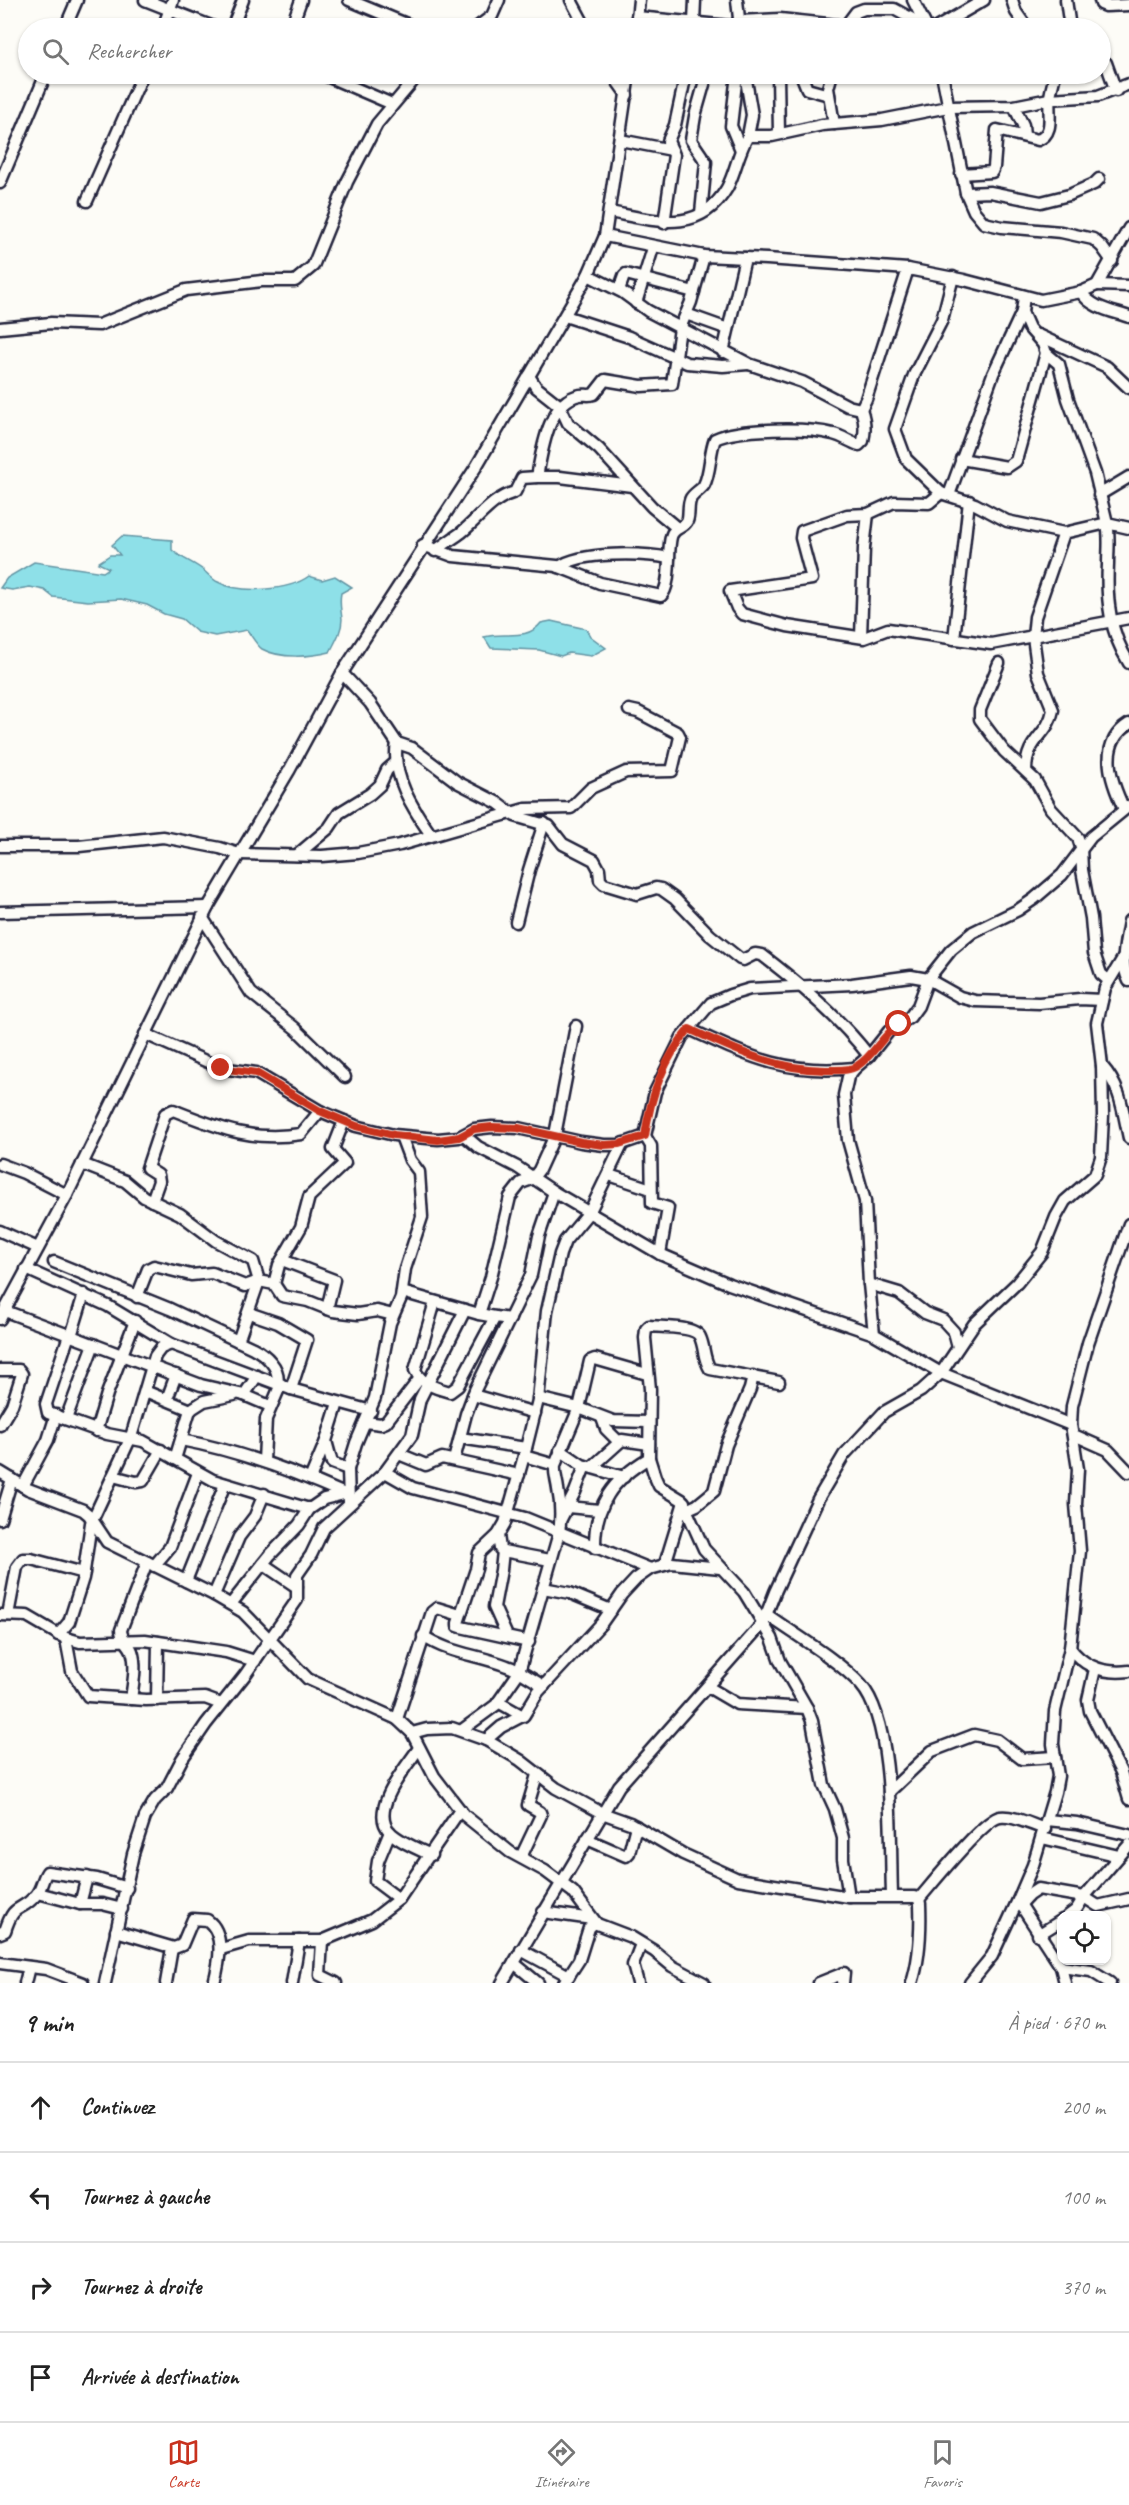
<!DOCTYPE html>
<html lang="fr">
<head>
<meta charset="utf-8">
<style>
	body { margin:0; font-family:Caveat,sans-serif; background:#f6f6f6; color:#222 }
	.controls { position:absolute; right:18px; bottom:18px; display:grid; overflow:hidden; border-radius:12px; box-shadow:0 2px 4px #0004 }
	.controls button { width:54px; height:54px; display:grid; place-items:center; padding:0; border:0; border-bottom:2px solid #e0e0e0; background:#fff; color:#222; font:30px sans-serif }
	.stop { position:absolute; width:18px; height:18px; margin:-14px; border:4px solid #c8321e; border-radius:50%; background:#fff }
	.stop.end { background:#c8321e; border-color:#fff; box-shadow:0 2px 6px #0008 }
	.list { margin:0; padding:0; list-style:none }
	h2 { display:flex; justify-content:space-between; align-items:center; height:78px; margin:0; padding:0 24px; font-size:26px }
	h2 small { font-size:20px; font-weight:400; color:#767676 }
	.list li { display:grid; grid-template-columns:39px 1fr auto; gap:18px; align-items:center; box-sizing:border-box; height:90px; padding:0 24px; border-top:2px solid #e0e0e0 }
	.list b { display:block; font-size:22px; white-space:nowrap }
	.list em { font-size:20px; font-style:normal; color:#767676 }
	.icon { flex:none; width:33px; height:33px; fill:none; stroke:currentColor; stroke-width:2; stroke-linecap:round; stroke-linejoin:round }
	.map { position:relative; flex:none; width:1129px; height:1983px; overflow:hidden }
	.search { position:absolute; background:#fff; box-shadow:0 2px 4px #0004; left:18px; right:18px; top:18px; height:66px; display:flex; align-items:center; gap:15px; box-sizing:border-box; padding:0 21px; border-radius:33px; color:#767676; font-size:22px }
	.sheet { height:438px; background:#fff }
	nav { display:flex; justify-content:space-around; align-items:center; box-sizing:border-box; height:84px; border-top:2px solid #e0e0e0; background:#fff; font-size:16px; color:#767676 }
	nav a { display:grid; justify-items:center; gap:3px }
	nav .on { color:#c8321e }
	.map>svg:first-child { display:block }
	.water { fill:#8ee0e8; stroke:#6394a3; stroke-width:1.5 }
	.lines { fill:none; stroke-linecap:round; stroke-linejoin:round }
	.minor-casing { stroke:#22223b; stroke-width:15 }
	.minor { stroke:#fdfcf7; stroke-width:10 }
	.route { stroke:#c8321e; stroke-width:8 }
</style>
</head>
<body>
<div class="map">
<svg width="1129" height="1983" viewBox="0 0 1129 1983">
	<rect width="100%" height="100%" fill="#fdfcf7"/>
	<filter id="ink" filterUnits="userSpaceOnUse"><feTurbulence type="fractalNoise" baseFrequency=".0167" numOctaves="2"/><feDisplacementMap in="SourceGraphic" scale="12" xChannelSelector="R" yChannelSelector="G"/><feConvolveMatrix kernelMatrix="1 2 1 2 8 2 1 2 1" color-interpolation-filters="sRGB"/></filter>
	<g filter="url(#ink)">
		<g class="water">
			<path d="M 122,536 L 172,540 L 172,550 C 182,559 193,562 203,570 C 208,574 213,580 218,582 C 240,594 289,591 309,576 L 322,580 L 335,576 L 352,587 L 341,593 C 339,603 341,609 342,619 C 342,631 335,642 330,652 C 311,657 280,659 262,649 C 257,646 251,635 247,630 L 215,636 L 197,632 L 182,619 L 164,614 L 147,605 L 121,599 L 88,601 L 53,597 L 44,590 L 30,587 L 12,590 L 0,588 L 7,578 L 34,562 L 103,572 L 109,568 L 98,563 L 110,555 L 120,555 L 112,545 Z"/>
			<path d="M 551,621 L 586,629 L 590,636 L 606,648 L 591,656 L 569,653 L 561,656 L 539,650 L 491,648 L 484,637 C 504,631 526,642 541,623 Z"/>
		</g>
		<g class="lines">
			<defs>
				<g id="minor">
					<polyline points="145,0 216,28"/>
					<polyline points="349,0 416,28"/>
					<polyline points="571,0 586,28"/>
					<polyline points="737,0 740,28"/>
					<polyline points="913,0 927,28"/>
					<polyline points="1012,0 1016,12 1023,22 1019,28"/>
					<polyline points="1066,0 1070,28"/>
					<polyline points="1100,0 1101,4 1106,6 1129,5"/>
					<polyline points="637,17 740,27"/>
					<polyline points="738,21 780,19 837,25 843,28"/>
					<polyline points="694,22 695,0"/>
					<polyline points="65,28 77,0"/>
					<polyline points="163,28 173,0"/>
					<polyline points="232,28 243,0"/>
					<polyline points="291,28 301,0"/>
					<polyline points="476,28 492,16 499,0"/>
					<polyline points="636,28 639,0"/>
					<polyline points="844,28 856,12 864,9 894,9 927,27"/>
					<polyline points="936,28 984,0"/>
					<polyline points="1100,59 1106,63 1116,91"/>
					<polyline points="322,74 392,104"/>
					<polyline points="612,74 627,95"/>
					<polyline points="737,74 731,126 741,150"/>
					<polyline points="745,74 752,115 748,136"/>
					<polyline points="778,74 779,134"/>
					<polyline points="801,74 807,89 829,95"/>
					<polyline points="832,74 828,88 834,124"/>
					<polyline points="942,74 966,193 974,211 984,223 1002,227 1061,232 1093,239 1102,247 1112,261"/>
					<polyline points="1014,106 1023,125 1024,136"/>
					<polyline points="620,140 672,150"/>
					<path d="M 961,174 L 992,172 L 994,167 L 997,130 L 1038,140 C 1056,133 1047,111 1050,97 C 1051,89 1054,81 1055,74"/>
					<polyline points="0,183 46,74"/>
					<polyline points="966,193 990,192 1041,202 1069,195 1094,184 1099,179"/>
					<polyline points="87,201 143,74"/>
					<path d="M 610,212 C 653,220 699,236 727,188 C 736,171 738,152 748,136 L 772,136 L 822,125 L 882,120 L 948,107 L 1014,106 L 1049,99 L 1098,96 L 1129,84"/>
					<polyline points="701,213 706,162 691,140 695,116 707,74"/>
					<polyline points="664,223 674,155 668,141 675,125 686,74"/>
					<polyline points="605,236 704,256 767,259 908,269 964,280 1041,300 1081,292 1097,285 1129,228"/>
					<polyline points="588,275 622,292 648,311 749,364 802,382 848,406 861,409 866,399 908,269"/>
					<path d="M 953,277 L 942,320 L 914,375 L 895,429 L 906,459 L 941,493 L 975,504 L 1007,521 L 1064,533 L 1107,523 C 1110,537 1108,550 1108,565 C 1106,600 1110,633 1129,663"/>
					<polyline points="1097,285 1129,286"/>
					<polyline points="619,290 624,276 626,274 694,292"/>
					<path d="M 1081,292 C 1091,308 1112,311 1129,317"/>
					<polyline points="1024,296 1022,312 1029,328 1043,344 1046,353 1059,364 1068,399 1095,473 1107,523 1129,528"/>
					<polyline points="636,303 653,248"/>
					<polyline points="686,314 728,329"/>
					<polyline points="565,316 629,337 687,363 723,366 748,364"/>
					<polyline points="0,328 51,323 99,325 186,290 262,281 295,281 313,266 347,182 377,124 419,74"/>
					<polyline points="1038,335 1107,367 1129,388"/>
					<polyline points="723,352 745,258"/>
					<polyline points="529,376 536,387 560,406 568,423 599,449 652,507 676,527"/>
					<polyline points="961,459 1007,467 1016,461 1046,353"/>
					<path d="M 632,486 L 560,477 L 537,477 C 542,451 548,401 580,395 C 585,394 589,396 594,394 L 605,380 L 641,386 L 672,384 L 680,328 L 691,302 L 704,256"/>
					<polyline points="941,493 929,503 894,502 868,514 847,515 802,531 801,538 812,579 730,591 737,608 742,614 787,626 864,638 888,629 991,644 1129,618"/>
					<polyline points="949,495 993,374 1022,312"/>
					<polyline points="1099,495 1129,477"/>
					<path d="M 423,545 L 453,556 L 557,566 L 600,583 L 661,596 C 672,585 667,552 671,537 C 673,527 683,529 687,521 C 690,515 687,505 691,498 C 694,493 701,490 704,485 C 711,471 709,454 715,439 C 739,428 807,427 833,434 C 842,436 850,442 859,445 L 863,441 C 866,429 865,420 861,409"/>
					<path d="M 435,551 C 444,544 454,538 462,532 C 480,517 493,498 515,492 L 522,478 L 537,477"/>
					<path d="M 559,567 C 581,551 643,553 669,558"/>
					<polyline points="861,637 864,548 868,514"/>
					<polyline points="954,639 969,501"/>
					<polyline points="999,663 980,710 980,719 1004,751 1035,780 1051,809 1078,838 1081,847 1082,870 1091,918 1094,953 1101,974 1108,980"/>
					<path d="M 342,673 L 370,703 L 397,743 L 412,748 L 457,782 L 498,803 L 515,816 L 549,826 L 563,844 L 594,860 L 599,869 L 600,880 L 604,884 L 637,894 L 656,888 L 661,889 L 675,899 L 710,935 L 740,959 L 743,960 L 755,954 L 762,955 C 800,984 840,1018 869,1056"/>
					<path d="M 397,743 C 391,775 413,809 431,835"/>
					<path d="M 1026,771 C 1026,738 1048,737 1053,710 L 1038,673 L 1033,637 L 1035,617 L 1064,533"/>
					<path d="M 1124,809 C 1111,782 1097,744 1129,724"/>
					<polyline points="0,846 79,846 163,837 220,848 239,854 322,856 358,853 400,845 525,809 571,808 591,788 626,772 672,771 680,737 678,733 638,712 629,710"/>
					<polyline points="297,855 329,828 339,813 370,794 380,785 387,770 395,763"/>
					<polyline points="0,912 208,907"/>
					<polyline points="202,917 251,993 295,1028 345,1077"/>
					<path d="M 1129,921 C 1126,942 1119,961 1129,981"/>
					<polyline points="516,922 529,870 544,823"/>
					<path d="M 689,1029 C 750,1057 785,1075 855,1068"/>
					<polyline points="145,1034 221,1068 256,1073 320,1111 356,1126 394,1135 438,1139 459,1137 474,1129 492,1127 518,1128 581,1142 604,1145 619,1145 645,1136 655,1092 682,1037 711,1003 730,995 750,989 852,984 911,976 928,979 960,997 975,1001 1039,1003 1080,999 1102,1000"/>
					<path d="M 1102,1066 C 1121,1087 1123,1111 1129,1138"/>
					<polyline points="464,1135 478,1147 517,1167 554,1192 660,1254 729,1284 874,1334"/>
					<polyline points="645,1136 651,1146 652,1203 668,1208 660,1254"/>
					<polyline points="0,1164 24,1173 67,1195"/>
					<polyline points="82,1164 125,1181 144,1197 180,1214 216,1241 253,1261 259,1281 238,1341"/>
					<polyline points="609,1175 651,1189"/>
					<path d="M 152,1201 L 159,1181 L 158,1175 L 147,1168 L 165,1114 L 173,1110 C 219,1128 251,1142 301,1134 L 320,1111"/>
					<polyline points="0,1231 38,1248"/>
					<polyline points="282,1260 334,1280 327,1309"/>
					<path d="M 54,1262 L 170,1309 L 253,1348 C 265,1354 281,1368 277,1383"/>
					<polyline points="26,1269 108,1306 171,1344 291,1389 371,1411"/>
					<polyline points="274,1284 279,1265 301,1227 309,1197 345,1163 333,1149 344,1121"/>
					<polyline points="869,1284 899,1293 925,1313 943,1320 954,1332 958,1347"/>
					<polyline points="402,1292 479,1314 495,1317"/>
					<polyline points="137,1297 148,1269 154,1266 191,1275 212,1273 245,1286 259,1281 274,1284 282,1296 308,1301 333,1311 358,1314 377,1311 393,1315"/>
					<path d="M 435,1302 L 415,1370 C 421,1384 436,1388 450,1392 L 458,1386 L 495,1317 L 510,1319"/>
					<polyline points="5,1311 201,1385 244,1395 270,1406"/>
					<polyline points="249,1313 278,1323 307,1340 291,1389"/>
					<polyline points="479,1314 491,1277 510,1197 521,1183 532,1179 539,1170 555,1135 576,1026"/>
					<polyline points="0,1319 67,1195 208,907 289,771 342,673 476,467 588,275 605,236 629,74"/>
					<polyline points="69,1335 46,1404 48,1413 107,1434 143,1441 213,1480 306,1508 311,1508 324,1499 344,1494"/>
					<polyline points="71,1336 84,1294"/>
					<polyline points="0,1370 19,1370 22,1374 12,1405 0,1425"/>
					<path d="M 779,1382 L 710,1369 C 703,1358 705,1348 700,1337 C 696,1326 660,1327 649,1326 L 646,1329 L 645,1338 L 650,1389 L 649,1458 L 655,1477 L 659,1486 L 682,1500 L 704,1549 L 744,1592 L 772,1638 L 780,1661 L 807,1708 L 812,1721 L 824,1785 L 835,1809 L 843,1838 L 843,1859 L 849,1897"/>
					<polyline points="145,1391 191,1410"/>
					<polyline points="244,1395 257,1376"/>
					<polyline points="473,1395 535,1413"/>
					<polyline points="538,1398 579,1408 613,1421 648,1422"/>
					<polyline points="167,1399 176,1375"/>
					<polyline points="602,1418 606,1429 619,1442"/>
					<polyline points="66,1419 94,1344"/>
					<polyline points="365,1422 381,1424 386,1422 420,1378"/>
					<polyline points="1071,1425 941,1373 874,1334 869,1284 865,1201 848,1140 844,1095 848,1077 855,1068 869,1056 889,1031 910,1017 918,1006 928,979 951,950 973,932 1018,910 1034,899 1062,875 1091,837 1129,806"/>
					<polyline points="96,1431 107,1394 135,1321"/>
					<polyline points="1074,1435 1108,1450 1129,1472"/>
					<polyline points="460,1438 526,1448"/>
					<path d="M 181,1440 C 239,1451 291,1470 345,1494"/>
					<polyline points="326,1441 332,1463 348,1469"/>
					<polyline points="560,1450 582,1465 624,1477"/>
					<polyline points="399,1454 426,1465 442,1458 519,1475"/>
					<polyline points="524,1456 555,1465"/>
					<polyline points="175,1459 190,1410 204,1401 234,1395"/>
					<polyline points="454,1460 466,1414 475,1390 531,1275 539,1236 554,1192"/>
					<polyline points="264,1461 266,1419 281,1384"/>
					<polyline points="592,1467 622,1440 649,1444"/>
					<path d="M 0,1472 L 28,1489 L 83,1510 L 89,1515 L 107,1542 L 214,1595 L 243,1612 L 308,1679 L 397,1719 L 412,1733 L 427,1729 L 452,1728 L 486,1740 L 520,1760 L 556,1788 L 602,1813 L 630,1823 L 683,1854 L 738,1879 L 849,1897 L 915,1897 L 919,1899 L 920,1904 C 921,1930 920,1958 912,1983"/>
					<polyline points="385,1472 413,1488 525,1518 650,1569"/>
					<polyline points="113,1476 136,1482 143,1481 161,1450"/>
					<polyline points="310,1479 326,1441 338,1403"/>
					<polyline points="23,1486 48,1440 56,1415"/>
					<polyline points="349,1502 348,1469 356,1443 375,1398 390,1323 401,1298 405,1269 422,1217 419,1172 410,1160 401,1136"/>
					<polyline points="568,1507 599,1510"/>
					<polyline points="688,1509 697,1505 714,1491 726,1445 750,1389 753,1376"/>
					<polyline points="0,1519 12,1479"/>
					<polyline points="561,1519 575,1492 585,1466"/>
					<polyline points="498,1535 500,1549 503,1551 501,1570 494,1607 507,1636"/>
					<path d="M 595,1548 C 594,1505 613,1479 649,1458"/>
					<polyline points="503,1551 550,1560"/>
					<polyline points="263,1564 297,1587"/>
					<polyline points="665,1564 684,1502"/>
					<polyline points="154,1566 170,1547 198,1473"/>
					<polyline points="186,1581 225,1484"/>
					<polyline points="543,1588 570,1593 611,1610"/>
					<polyline points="214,1595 239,1537 255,1516 264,1494"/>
					<polyline points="231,1604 270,1555 299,1525 310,1508"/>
					<path d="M 766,1614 C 794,1634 840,1661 861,1685 C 895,1723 890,1844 892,1895"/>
					<polyline points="0,1615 27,1616 63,1637 80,1642 145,1640 226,1652 255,1661"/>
					<polyline points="8,1615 17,1567 23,1559 31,1559 84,1573"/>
					<polyline points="58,1635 69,1622 83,1578 91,1523 131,1437 155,1356 161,1348 171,1344"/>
					<path d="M 423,1636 C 450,1654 476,1654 507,1666 C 520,1670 531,1679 544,1686"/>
					<polyline points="66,1639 72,1671 88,1696 146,1700 205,1698 221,1704"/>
					<polyline points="529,1642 461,1627 458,1626 458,1623 476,1569 479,1553 498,1535 505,1523 524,1456 538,1400 547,1311 560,1254 565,1241 590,1211 623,1143"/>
					<path d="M 1070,1648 C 1085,1668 1105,1674 1129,1671"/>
					<polyline points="1095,1669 1088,1700 1090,1711 1121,1772 1129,1799"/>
					<polyline points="708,1687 737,1704 807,1708"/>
					<path d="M 131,1699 C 133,1684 137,1665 132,1651 C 129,1643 121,1639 121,1630 L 147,1562"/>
					<polyline points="157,1700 158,1642"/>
					<polyline points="498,1702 523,1716"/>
					<polyline points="397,1719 432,1612 437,1608 460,1615"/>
					<path d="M 462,1730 L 496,1705 L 519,1672 L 559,1533 C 561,1519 561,1504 558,1489 C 557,1480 554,1474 555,1465 L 579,1408 L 590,1361 L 595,1359 L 647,1374"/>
					<polyline points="412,1733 434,1776 464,1815 510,1852 545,1871 573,1892 597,1924 631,1937 654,1951 672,1966 704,1983"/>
					<polyline points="486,1740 501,1727 524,1715 538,1692 601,1624 622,1594 636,1579 650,1569 672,1563 720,1568"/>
					<path d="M 419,1748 C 407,1766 368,1810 390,1832 C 400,1842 418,1849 431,1855"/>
					<polyline points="889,1792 932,1751 974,1735 997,1740 1022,1759 1055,1757"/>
					<polyline points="1047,1820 1077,1823 1129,1835"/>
					<polyline points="390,1832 378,1861 375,1881 399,1899"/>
					<polyline points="1042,1838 1119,1856"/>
					<polyline points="587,1839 626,1856 629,1853 636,1826"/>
					<polyline points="521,1857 541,1815 540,1812 528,1805 537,1775"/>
					<polyline points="38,1893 80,1904 102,1904 122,1909"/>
					<path d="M 919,1899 C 932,1884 984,1819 1000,1817 C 1013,1815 1032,1825 1045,1829"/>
					<polyline points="1018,1901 1061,1967 1065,1983"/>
					<polyline points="80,1904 87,1877"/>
					<polyline points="1020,1905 1029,1895 1038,1889 1084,1897 1098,1906 1129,1899"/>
					<polyline points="543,1912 592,1919"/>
					<polyline points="1068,1916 1076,1910 1084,1897 1129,1845"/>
					<path d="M 116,1931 L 174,1948 L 182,1945 L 193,1919 L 207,1920 C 226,1933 219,1964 214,1983"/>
					<path d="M 0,1933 L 5,1931 C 15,1900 20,1914 36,1895 C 42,1888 42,1879 47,1872 L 97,1879 L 127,1888"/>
					<polyline points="1038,1935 1062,1920"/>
					<polyline points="322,1941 320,1975 336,1983"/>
					<polyline points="221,1949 249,1941 322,1941 372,1920 399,1899 460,1810"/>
					<polyline points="521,1950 569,1976"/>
					<polyline points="0,1963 46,1969 83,1983"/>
					<polyline points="514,1963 538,1983"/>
					<polyline points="1061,1967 1091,1971 1110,1983"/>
					<polyline points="25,1983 29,1967"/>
					<polyline points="105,1983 133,1854 145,1817 155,1800 167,1788 182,1759 206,1724 245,1675 297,1600 297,1575 311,1555 324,1528 385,1472 412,1435 420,1399 465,1310"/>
					<polyline points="166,1983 172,1948"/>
					<polyline points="292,1983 299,1941"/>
					<polyline points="502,1983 619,1786 763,1623 775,1592 818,1499 844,1455 884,1412 921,1391 941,1373 974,1324 1017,1283 1042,1252 1056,1217 1065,1201 1095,1175 1101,1157 1103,1115 1102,1066 1097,1023 1105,988 1123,958"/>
					<polyline points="564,1983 579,1960 589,1928 595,1922"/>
					<polyline points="638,1983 633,1965 641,1944"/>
					<polyline points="819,1983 844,1973 843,1983"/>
					<polyline points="970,1983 992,1956 1018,1900 1033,1865 1055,1792 1058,1776 1053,1744 1055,1711 1070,1648 1080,1551 1076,1504 1078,1469 1071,1425 1072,1406 1088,1343 1129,1224"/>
				</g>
			</defs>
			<use href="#minor" class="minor-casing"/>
			<use href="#minor" class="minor"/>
		</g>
	</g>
	<g class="lines" filter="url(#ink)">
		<path class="route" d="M 221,1068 L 256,1073 L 320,1111 L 356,1126 L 394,1135 L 438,1140 L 459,1137 L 474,1129 L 492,1127 L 518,1128 L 581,1142 L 604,1145 L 619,1144 L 645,1136 C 650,1098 664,1059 689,1029 C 735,1050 778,1071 829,1070 C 837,1070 850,1071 857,1066 C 874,1056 882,1035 899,1024"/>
	</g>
</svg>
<div class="controls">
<button><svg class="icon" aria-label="locate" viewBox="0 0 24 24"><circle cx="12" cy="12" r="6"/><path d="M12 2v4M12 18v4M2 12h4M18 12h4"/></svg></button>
</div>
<div class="stop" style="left:899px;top:1024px"></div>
<div class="stop end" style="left:221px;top:1068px"></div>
<div class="search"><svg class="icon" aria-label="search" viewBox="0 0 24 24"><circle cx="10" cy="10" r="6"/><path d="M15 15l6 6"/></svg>Rechercher</div>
</div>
<section class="sheet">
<h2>9 min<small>À pied · 670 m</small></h2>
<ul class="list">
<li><svg class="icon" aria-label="ahead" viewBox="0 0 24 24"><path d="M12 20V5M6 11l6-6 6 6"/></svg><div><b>Continuez</b></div><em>200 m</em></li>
<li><svg class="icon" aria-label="left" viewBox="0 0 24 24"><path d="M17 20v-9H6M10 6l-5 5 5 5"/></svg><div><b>Tournez à gauche</b></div><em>100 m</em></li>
<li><svg class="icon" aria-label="right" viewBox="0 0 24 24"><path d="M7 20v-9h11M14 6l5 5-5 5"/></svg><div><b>Tournez à droite</b></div><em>370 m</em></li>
<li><svg class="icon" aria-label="arrive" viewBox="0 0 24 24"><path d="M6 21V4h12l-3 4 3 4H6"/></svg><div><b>Arrivée à destination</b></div></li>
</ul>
</section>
<nav>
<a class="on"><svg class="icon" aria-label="map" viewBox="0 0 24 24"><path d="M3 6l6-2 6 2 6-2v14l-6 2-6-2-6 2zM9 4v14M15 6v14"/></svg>Carte</a>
<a><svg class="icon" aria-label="directions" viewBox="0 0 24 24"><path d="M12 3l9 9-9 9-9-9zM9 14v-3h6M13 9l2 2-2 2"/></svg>Itinéraire</a>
<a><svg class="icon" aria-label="saved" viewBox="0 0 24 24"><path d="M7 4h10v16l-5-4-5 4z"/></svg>Favoris</a>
</nav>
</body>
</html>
